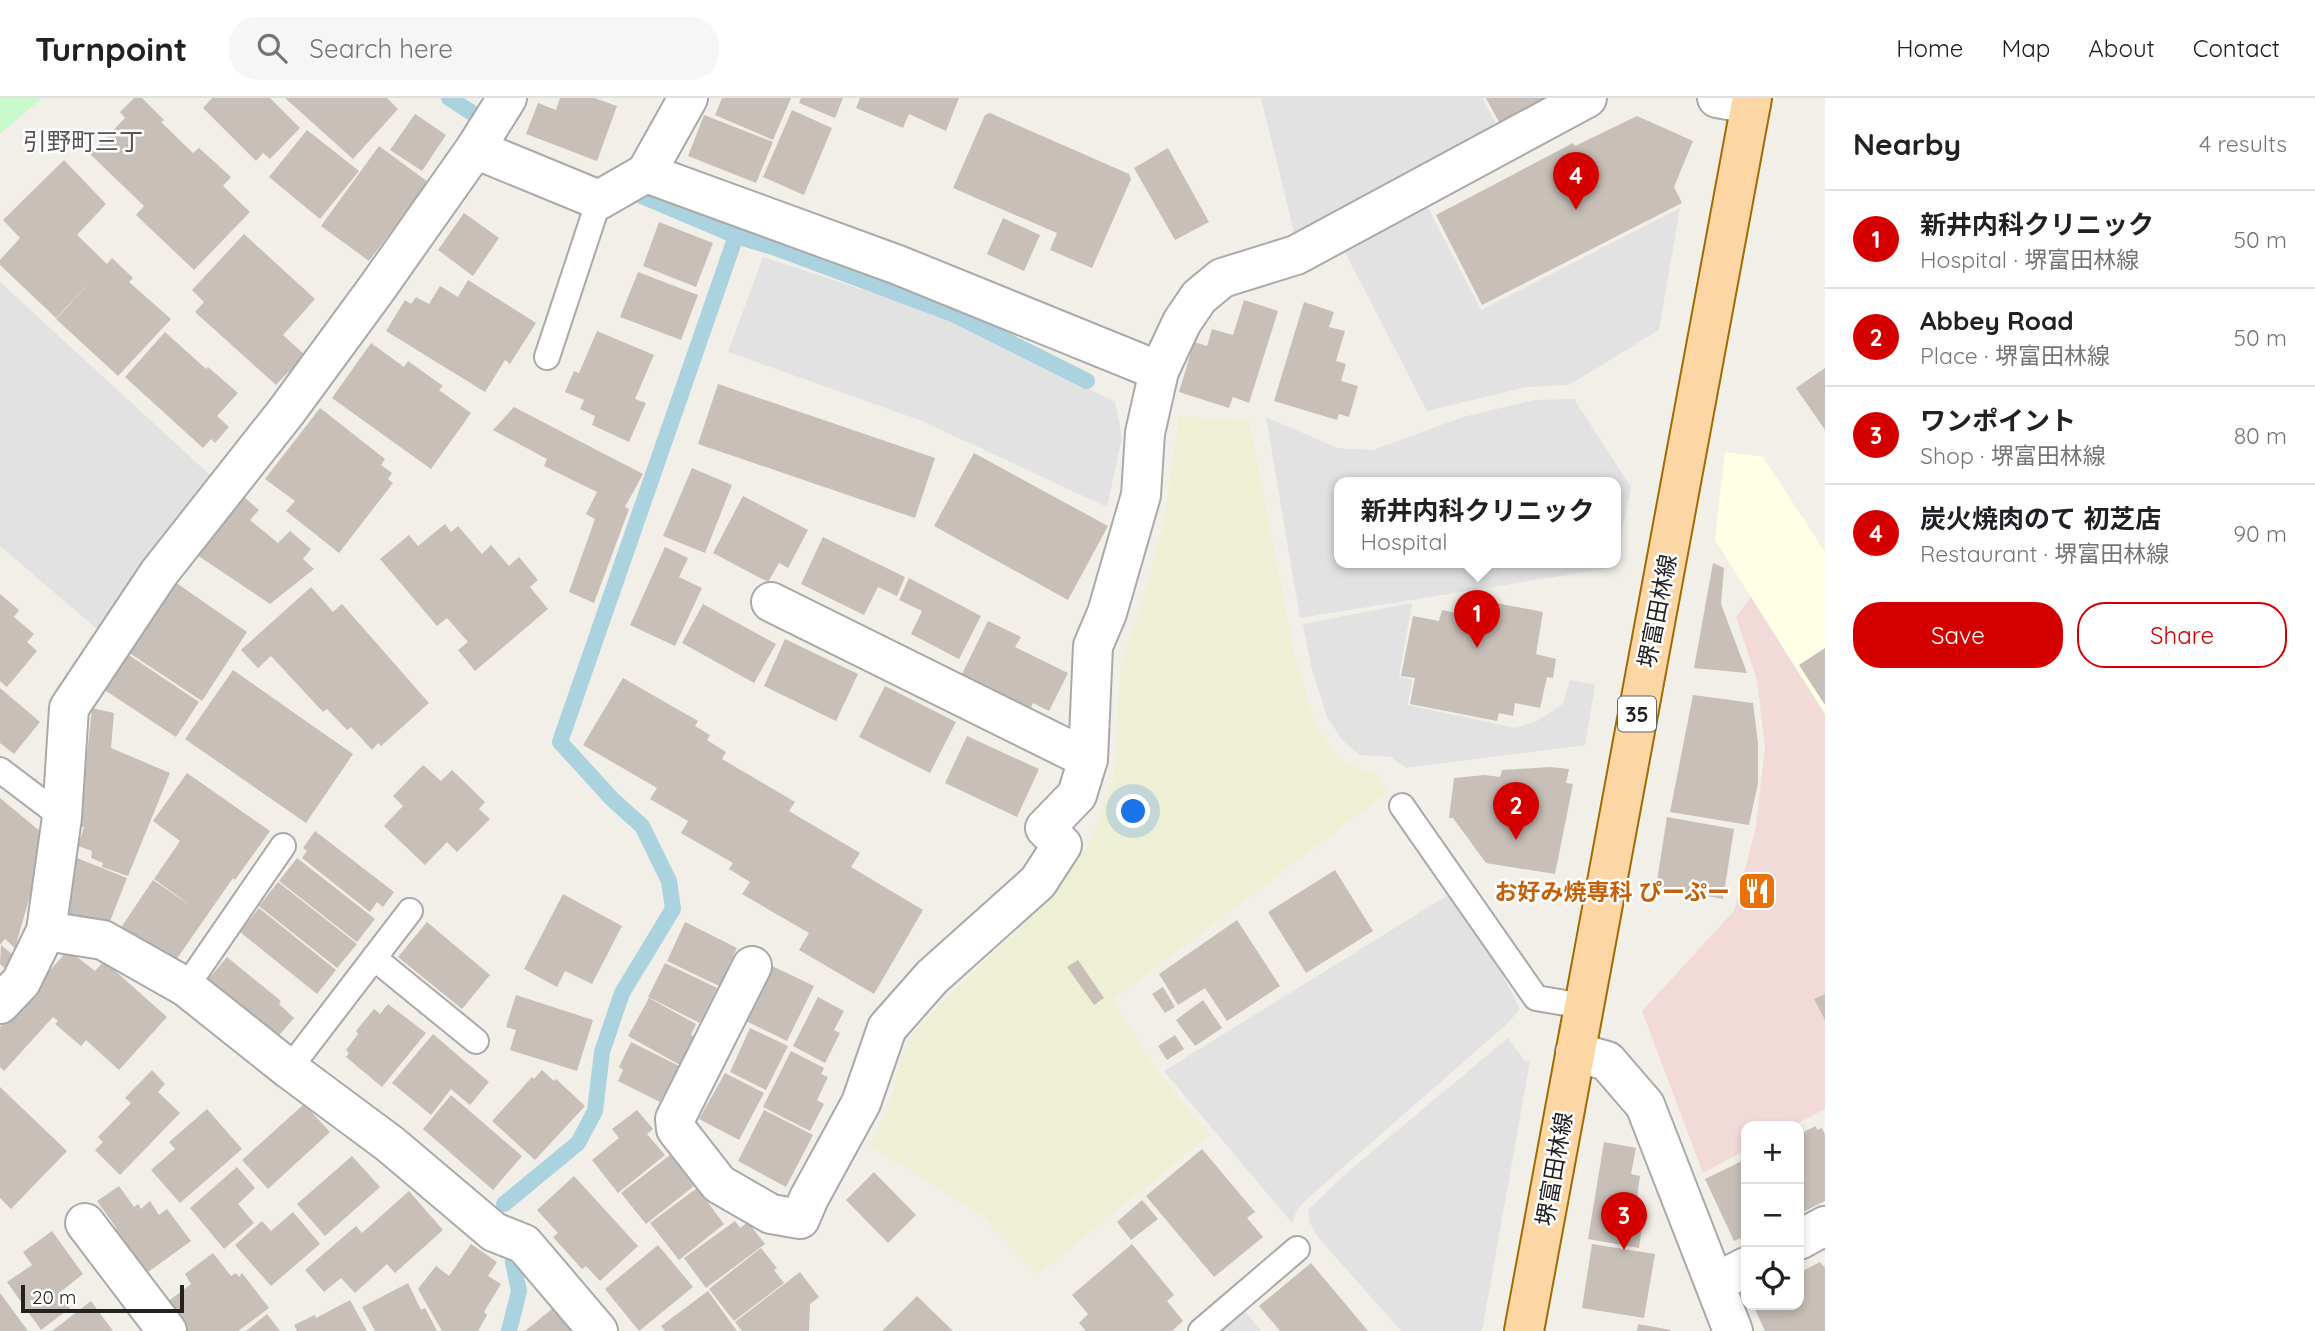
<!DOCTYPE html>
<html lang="en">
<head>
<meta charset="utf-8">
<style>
	body { margin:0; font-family:Quicksand,"Noto Sans JP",sans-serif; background:#f6f6f6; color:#202124 }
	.controls { position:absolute; right:21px; bottom:21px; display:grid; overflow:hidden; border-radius:14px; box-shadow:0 4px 10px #0003 }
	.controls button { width:63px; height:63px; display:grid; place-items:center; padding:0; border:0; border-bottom:2px solid #e0e0e0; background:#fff; color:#202124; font:35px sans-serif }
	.scale { position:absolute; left:21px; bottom:18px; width:163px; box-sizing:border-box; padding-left:7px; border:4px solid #222; border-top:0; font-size:19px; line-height:24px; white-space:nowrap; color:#222; -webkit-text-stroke:5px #fff; paint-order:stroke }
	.you { position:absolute; left:1134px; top:714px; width:24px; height:24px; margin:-18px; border:5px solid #fff; border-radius:50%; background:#1a73e8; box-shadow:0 0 0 10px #1a73e833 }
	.badge { display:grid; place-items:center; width:46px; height:46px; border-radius:50%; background:#d40000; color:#fff; font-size:23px; font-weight:700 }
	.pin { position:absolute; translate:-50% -58px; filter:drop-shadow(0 2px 4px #0008) }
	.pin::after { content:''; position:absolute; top:37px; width:24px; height:21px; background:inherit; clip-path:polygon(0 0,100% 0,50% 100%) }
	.popup { position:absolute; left:1334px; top:379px; width:287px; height:91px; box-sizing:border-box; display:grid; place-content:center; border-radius:14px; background:#fff; filter:drop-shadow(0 2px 5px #0005); font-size:23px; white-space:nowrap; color:#757577 }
	.popup b { font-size:26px; color:#202124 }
	.popup::after { content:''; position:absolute; left:50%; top:100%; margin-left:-14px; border:14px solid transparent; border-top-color:#fff }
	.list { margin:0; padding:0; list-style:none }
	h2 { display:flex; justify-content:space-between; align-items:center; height:91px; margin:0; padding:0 28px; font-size:30px }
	h2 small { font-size:23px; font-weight:400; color:#757577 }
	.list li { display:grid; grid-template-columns:46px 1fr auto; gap:21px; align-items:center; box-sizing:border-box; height:98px; padding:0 28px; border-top:2px solid #e0e0e0 }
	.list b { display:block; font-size:26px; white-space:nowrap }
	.list p { margin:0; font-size:23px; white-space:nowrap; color:#757577 }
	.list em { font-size:23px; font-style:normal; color:#757577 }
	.actions { display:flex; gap:14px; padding:21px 28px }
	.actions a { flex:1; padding:16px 0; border:2px solid #d40000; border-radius:28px; text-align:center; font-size:24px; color:#d40000 }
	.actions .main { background:#d40000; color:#fff }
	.icon { flex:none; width:38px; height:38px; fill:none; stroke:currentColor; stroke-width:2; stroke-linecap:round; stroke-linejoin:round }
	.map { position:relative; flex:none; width:1825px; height:1233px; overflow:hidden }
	header { display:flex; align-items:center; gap:42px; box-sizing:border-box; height:98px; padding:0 35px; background:#fff; border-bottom:2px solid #e0e0e0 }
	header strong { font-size:33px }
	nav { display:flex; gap:38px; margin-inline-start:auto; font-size:24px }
	.search { width:490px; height:63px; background:#f6f6f6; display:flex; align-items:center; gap:18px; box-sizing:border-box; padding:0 24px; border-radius:28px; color:#757577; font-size:26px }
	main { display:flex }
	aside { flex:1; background:#fff }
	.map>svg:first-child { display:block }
	.commercial { fill:#f2dad9 }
	.education { fill:#ffffe5 }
	.farmland { fill:#eef0d5 }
	.park { fill:#c8facc }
	.parking { fill:#e2e2e2; fill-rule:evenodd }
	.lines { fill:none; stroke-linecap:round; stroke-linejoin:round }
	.stream { stroke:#aad3df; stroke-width:16 }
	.building { fill:#c7bfb8 }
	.lane-casing { stroke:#a9a9a9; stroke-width:28 }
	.street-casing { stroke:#a9a9a9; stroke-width:42 }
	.primary-casing { stroke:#a06b00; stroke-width:42 }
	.lane { stroke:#fff; stroke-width:24 }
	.street { stroke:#fff; stroke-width:38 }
	.primary { stroke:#fcd6a4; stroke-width:38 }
	.labels { text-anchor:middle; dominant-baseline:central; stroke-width:5; stroke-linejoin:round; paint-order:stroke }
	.shield { fill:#fff; stroke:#646464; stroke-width:2 }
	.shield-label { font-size:21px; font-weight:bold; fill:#222 }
	.street-label { font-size:23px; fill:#222; stroke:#fff }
	.food-label { font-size:23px; font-weight:bold; fill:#c56008; stroke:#fff; text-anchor:end }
	.neighbourhood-label { font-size:24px; fill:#555; stroke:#fff }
</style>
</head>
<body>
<header>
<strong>Turnpoint</strong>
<div class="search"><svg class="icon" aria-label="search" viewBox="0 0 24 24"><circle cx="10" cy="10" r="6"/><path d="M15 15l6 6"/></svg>Search here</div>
<nav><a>Home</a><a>Map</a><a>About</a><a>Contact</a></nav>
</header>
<main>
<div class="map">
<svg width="1825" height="1233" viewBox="0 0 1825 1233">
	<rect width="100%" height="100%" fill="#f2efe9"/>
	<polygon class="commercial" points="1751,499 1825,616 1825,1011 1792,1028 1746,1028 1746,1052 1703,1075 1642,913 1734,813 1756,728 1765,649 1757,582 1736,519"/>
	<polygon class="education" points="1725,354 1763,359 1825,454 1825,616 1715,442"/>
	<polygon class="farmland" points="1179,318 1249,322 1294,554 1315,626 1339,663 1377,677 1388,694 1112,902 1160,977 1210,1037 1037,1177 981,1117 870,1048 890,1006 900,966 911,938 960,887 1050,800 1086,752 1114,681 1120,571 1149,482 1164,423"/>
	<polygon class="park" points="0,0 42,0 0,36"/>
	<g class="parking">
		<polygon points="1261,0 1482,0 1499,32 1295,138"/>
		<polygon points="1427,108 1481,212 1680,110 1659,232 1569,287 1526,289 1427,313 1344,152"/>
		<polygon points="763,159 953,221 1115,304 1122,339 1107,409 922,323 728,254"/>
		<polygon points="0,184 211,378 98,532 0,448"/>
		<path d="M 1574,301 L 1631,389 L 1615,469 L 1300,520 L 1266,319 L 1337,350 L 1373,352 L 1463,319 L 1534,302 ZM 1339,384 L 1615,384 L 1615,464 L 1339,464 Z"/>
		<polygon points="1412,505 1399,579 1412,582 1408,607 1515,630 1537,623 1563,606 1570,582 1595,587 1585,647 1406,670 1391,659 1360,657 1343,643 1327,619 1311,568 1303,526"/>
		<polygon points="1448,797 1500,872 1520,911 1508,925 1307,1101 1297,1112 1292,1125 1164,973"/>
		<polygon points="1508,940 1525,963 1530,963 1482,1233 1401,1233 1317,1138 1310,1125 1308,1112 1350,1072"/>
		<polygon points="1243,1211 1261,1233 1217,1233"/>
	</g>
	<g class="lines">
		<g class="stream">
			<polyline points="449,0 480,20"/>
			<polyline points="736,138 773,149 953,216 1087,283"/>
			<polyline points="504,1106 578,1045 595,1013 602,954 622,895 673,811 669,783 642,728 612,701 560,644 736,138 632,94"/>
			<polyline points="509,1233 519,1193 513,1164"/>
		</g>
	</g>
	<g class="building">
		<polygon points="134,0 142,0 164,22 161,24 193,55 199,50 231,79 223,88 250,114 194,172 136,117 144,108 90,56 125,20 120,14"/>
		<polygon points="212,0 270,0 300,30 270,61 263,55 256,63 203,10"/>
		<polygon points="285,0 387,0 398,11 353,61"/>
		<polygon points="560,0 594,0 617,8 597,63 526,36 538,5 556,12"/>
		<polygon points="722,0 791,0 773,42 715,17"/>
		<polygon points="801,0 843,0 835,20 799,5"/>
		<polygon points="860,0 959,0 946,33 909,16 903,30 856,10"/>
		<polygon points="1486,0 1549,0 1500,26"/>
		<polygon points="792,12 832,30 804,97 763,79"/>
		<polygon points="990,15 1129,76 1131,81 1092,170 1050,152 1057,135 953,90 985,17"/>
		<polygon points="415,16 446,37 422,73 390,52"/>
		<polygon points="704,17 773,44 756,85 688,58"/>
		<polygon points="1637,18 1693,43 1674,89 1682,105 1482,207 1436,117 1573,45 1575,48"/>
		<polygon points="307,32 359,73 320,121 269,79"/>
		<polygon points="379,48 428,84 369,163 321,128"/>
		<polygon points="1168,50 1209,124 1175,142 1134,70"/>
		<polygon points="64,62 106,106 77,137 107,166 112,160 133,180 129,184 171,221 118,278 56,221 98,176 56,220 0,167 0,162 20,140 3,122"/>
		<polygon points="464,115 499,140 473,178 438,152"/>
		<polygon points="1003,120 1040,137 1024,173 987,156"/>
		<polygon points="659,124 713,145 696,189 643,168"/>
		<polygon points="244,136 315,201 283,237 305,257 276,287 195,214 204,204 192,192"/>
		<polygon points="638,174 698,197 681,242 620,219"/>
		<polygon points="468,182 536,225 510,266 505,262 485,294 386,233 405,202 411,206 416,199 429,206 440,188 458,199"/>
		<polygon points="1244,202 1278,213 1249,305 1233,299 1229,310 1179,294 1194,244 1207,248 1212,231 1233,237"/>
		<polygon points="1304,204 1334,214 1329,229 1345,233 1336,263 1346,266 1341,283 1358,288 1349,319 1339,316 1337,322 1274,303"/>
		<polygon points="597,233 654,257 635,301 646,305 629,344 592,327 595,318 580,311 584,302 565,294 574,273 579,275"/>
		<polygon points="165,234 206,271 208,269 238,295 217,318 229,329 215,345 211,341 203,350 125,279"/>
		<polygon points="371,245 404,269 408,263 443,288 439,292 471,315 431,371 332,300"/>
		<polygon points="1825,270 1825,332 1796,290"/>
		<polygon points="718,286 935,360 915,420 698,346"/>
		<polygon points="514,309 643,376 625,409 629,411 594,505 569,494 595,421 586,416 597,394 544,368 547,361 493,332"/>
		<polygon points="320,310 385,361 381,367 392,375 388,381 393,385 339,455 286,413 295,403 265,381"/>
		<polygon points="974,355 1108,428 1068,502 934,428"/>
		<polygon points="692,370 732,387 705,455 663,438"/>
		<polygon points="243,398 259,412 250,422 278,445 290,433 311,451 303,461 314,471 270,506 194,455"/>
		<polygon points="743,398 808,432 788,470 779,465 768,484 713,455"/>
		<polygon points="445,426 451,434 458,428 482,456 491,447 509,468 519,459 538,482 530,489 548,511 475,573 458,552 468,544 447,520 437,528 380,461 409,437 418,448"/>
		<polygon points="823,439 905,479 897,498 878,489 864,517 801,486"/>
		<polygon points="665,449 688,460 679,479 702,490 675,548 630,527"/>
		<polygon points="1713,465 1724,470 1721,506 1747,575 1694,570"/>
		<polygon points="909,480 981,518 959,561 911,536 922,513 899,502"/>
		<polygon points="175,484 247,534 202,603 128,554"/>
		<polygon points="311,489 333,514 342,506 429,605 381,648 378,645 372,652 351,629 347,632 327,611 323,614 271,558 258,570 241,552"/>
		<polygon points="0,496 19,512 14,519 34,536 27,544 37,553 7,589 0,583"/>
		<polygon points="1496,505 1543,514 1536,556 1556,561 1553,580 1547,579 1540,610 1515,605 1513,618 1499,615 1497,623 1410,606 1415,580 1401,578 1413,518 1439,523 1442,512 1492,523"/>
		<polygon points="703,506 776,546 754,585 682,545"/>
		<polygon points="988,523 1021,539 1015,549 1068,575 1049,613 1033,605 1030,612 962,576"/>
		<polygon points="785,541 858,576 836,623 764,588"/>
		<polygon points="1825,550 1825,607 1799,567"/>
		<polygon points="126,555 199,604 176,639 103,591"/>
		<polygon points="233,572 353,656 306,725 185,641"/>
		<polygon points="623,580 698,623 695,628 710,637 707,642 726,654 722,661 795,704 789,713 860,755 851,769 923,812 874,896 799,852 809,835 742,796 750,784 729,771 733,765 681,735 688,723 650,701 657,690 583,647"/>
		<polygon points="885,588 956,624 930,675 859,639"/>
		<polygon points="0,590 40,624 14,656 0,645"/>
		<polygon points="1693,597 1753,605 1758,645 1758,685 1749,727 1670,714"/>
		<polygon points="92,610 114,615 111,650 170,675 128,778 102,769 103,765 91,760 92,753 78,748 84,729 81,728 83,694"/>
		<polygon points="967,638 1039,671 1017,719 945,685"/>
		<polygon points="423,667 441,683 452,672 485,704 479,711 490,721 457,754 447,744 425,767 384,728 403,708 393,698"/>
		<polygon points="1550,669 1569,671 1566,685 1573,686 1555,776 1486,765 1453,720 1449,720 1454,680 1485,677 1500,679 1502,672"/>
		<polygon points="187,675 270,733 235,782 233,780 176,862 120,831 153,782 194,810 154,781 180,743 153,723"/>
		<polygon points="0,700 47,739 15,850 5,841 0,847"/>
		<polygon points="1667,719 1734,731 1723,801 1656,789"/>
		<polygon points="315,733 394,794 383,809 377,804 370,814 302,760 307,753 303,750"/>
		<polygon points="77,760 127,780 107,831 56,811"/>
		<polygon points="297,760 375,821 357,844 279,783"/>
		<polygon points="1335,772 1373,833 1306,875 1268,814"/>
		<polygon points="278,784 357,846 337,870 259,808"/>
		<polygon points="563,796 622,828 592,886 565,873 557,889 524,871"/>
		<polygon points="259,810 336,872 317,896 240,834"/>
		<polygon points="1237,822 1280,888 1227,923 1205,890 1178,907 1159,876"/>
		<polygon points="427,824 490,877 462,911 398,859"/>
		<polygon points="685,824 737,850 719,888 667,863"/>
		<polygon points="1,847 18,861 7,872 0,866"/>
		<polygon points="68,852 95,873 104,863 167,919 119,972 86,942 81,948 55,926 58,923 53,919 4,973 0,969 0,929"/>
		<polygon points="227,859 281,903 279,906 294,920 275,942 205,885"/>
		<polygon points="1078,862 1104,900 1094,907 1067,869"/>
		<polygon points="665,865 717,890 700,925 648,899"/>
		<polygon points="772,868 814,888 787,943 746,923"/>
		<polygon points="1163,889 1175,909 1165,915 1152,896"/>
		<polygon points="1825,896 1825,922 1814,901"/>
		<polygon points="516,897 593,922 577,973 510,952 516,932 506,929"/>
		<polygon points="818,899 844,913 834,932 840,935 825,965 793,948"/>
		<polygon points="649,900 696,926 691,937 695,939 680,967 628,938"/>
		<polygon points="1203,902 1222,930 1195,948 1176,922"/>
		<polygon points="388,906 426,935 382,989 346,959 349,955 346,952 358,936 356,933 374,911 380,916"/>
		<polygon points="750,930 788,948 766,992 730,974"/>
		<polygon points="433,936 489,984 470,1007 451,991 431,1017 392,985"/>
		<polygon points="1175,937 1184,951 1167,962 1158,948"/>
		<polygon points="631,944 679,968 660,1004 618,983 623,972 619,969"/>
		<polygon points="791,953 824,970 821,976 828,979 817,1002 824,1006 810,1033 763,1009"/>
		<polygon points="152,972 165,986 158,994 180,1015 120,1077 95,1052 103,1044 98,1039 131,1005 125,1000"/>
		<polygon points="542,972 554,983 556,981 585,1008 535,1062 492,1023 532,979 534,981"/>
		<polygon points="725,975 764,995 739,1042 699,1021"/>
		<polygon points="0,989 67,1053 11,1111 0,1100"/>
		<polygon points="451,997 522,1058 493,1092 423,1031"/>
		<polygon points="304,1006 330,1034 268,1091 242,1062"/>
		<polygon points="207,1011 242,1051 180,1105 151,1072 175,1051 169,1044"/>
		<polygon points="637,1012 653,1031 647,1036 665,1057 618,1095 592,1062 619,1040 612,1031"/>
		<polygon points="764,1012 813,1037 786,1089 738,1063"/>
		<polygon points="1816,1028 1817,1032 1822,1030 1825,1037 1825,1103 1799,1116 1799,1036"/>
		<polygon points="1604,1044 1636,1050 1631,1076 1640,1078 1636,1107 1645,1108 1639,1150 1588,1141"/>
		<polygon points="1202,1051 1255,1114 1247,1120 1263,1139 1214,1179 1146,1098"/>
		<polygon points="670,1057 694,1088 646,1126 621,1095"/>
		<polygon points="352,1058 380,1089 325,1138 297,1106"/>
		<polygon points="1746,1061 1746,1138 1734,1143 1705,1081"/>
		<polygon points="237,1069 255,1090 238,1106 254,1125 224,1151 190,1110"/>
		<polygon points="874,1074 916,1117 888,1145 846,1102"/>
		<polygon points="574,1078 638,1148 600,1183 586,1168 582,1171 553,1139 558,1135 537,1112"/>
		<polygon points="119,1088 134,1109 138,1106 141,1111 150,1103 159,1117 167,1111 191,1143 144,1177 113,1134 117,1131 97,1103"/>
		<polygon points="697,1090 724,1126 679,1162 650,1125"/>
		<polygon points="409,1093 443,1132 395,1175 387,1166 355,1195 341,1180 324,1194 305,1172 356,1128 362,1135"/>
		<polygon points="1142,1102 1158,1121 1131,1142 1117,1124"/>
		<polygon points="293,1114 320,1146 271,1188 235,1147 262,1123 271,1133"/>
		<polygon points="735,1123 740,1130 748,1124 765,1146 706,1190 684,1160"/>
		<polygon points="52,1133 83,1176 59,1195 70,1210 41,1232 7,1184 32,1167 23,1154"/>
		<polygon points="471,1146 497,1164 488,1178 501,1186 484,1214 487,1217 478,1233 442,1233 418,1191 436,1168 449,1178"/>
		<polygon points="1132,1146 1174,1197 1167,1203 1183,1223 1172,1233 1086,1233 1079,1225 1088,1216 1072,1197"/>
		<polygon points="1592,1146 1655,1156 1644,1220 1582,1210"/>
		<polygon points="658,1147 693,1189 639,1233 605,1191"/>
		<polygon points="761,1150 777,1170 774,1172 784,1185 734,1223 709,1191"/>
		<polygon points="213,1155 231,1178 236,1175 239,1179 242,1175 269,1210 238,1233 187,1233 166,1205 191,1186 185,1176"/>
		<polygon points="1820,1164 1825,1170 1825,1233 1765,1233 1753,1207 1799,1207 1799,1175"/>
		<polygon points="1311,1165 1368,1233 1280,1233 1259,1208"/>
		<polygon points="800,1174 819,1199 810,1206 809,1233 742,1233 735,1224"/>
		<polygon points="408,1185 421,1212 425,1210 437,1233 375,1233 362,1209"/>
		<polygon points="708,1193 737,1233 665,1233 661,1228"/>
		<polygon points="0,1195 28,1233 0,1233"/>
		<polygon points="917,1198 953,1233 882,1233"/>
		<polygon points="350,1202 367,1233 297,1233 294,1227 315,1217 316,1220"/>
		<polygon points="91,1203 113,1233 52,1233"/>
		<polygon points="558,1206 580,1233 525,1233"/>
		<polygon points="267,1216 280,1233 246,1233"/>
		<polygon points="1638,1226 1671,1232 1670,1233 1637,1233"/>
	</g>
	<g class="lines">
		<defs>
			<g id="lane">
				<polyline points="547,259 599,102"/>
				<polyline points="0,672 62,719"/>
				<polyline points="1402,708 1536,900 1583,908"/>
				<polyline points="374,860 476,943"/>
				<polyline points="186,889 283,748"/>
				<polyline points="289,971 410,813"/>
				<polyline points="1201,1233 1297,1151"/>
			</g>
			<g id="street">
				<polyline points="688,0 646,75 898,167 1159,273"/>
				<polyline points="1717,0 1751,6"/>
				<polyline points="475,51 599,102 646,75"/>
				<polyline points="771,504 1088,661"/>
				<polyline points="46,833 103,842 186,889 289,971 390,1046 494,1134 524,1146 598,1233"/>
				<polyline points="752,868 675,1021 676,1031 719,1086 771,1116 800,1121 809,1100 861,1005 887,930 932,879 1038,784 1062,747 1045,730 1077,697 1088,661 1093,548 1107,515 1141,397 1145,335 1159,273 1182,224 1199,199 1222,180 1296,157 1587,0"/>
				<polyline points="0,906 21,884 46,833 62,719 69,610 159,475 286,314 377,190 475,51 507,0"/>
				<polyline points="1575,954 1607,963 1645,1007 1733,1233"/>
				<polyline points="85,1125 167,1233"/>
				<polyline points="1799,1142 1825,1128"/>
				<polyline points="1715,1185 1746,1169"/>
			</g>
			<polyline id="primary" points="1524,1233 1752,0"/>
		</defs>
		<use href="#lane" class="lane-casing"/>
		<use href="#street" class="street-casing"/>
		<use href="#primary" class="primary-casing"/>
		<use href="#lane" class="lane"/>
		<use href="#street" class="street"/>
		<use href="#primary" class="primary"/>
	</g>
	<defs>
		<symbol id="restaurant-square" viewBox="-11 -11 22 22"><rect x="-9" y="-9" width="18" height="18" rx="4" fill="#e8710a" stroke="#fff"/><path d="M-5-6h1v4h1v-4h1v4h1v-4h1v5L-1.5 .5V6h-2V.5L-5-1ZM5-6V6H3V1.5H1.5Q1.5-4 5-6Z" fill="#fff"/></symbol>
	</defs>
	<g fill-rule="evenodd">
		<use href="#restaurant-square" x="1735" y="771" width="44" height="44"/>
	</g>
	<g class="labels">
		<rect class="shield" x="1618" y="598.5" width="38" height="35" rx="5"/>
		<g class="shield-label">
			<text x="1637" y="616">35</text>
		</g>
		<g class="street-label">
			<text transform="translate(1657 513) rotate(-79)">堺富田林線</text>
			<text transform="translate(1554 1071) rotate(-80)">堺富田林線</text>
		</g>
		<g class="food-label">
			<text x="1730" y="793">お好み焼専科 ぴーぷー</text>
		</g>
		<g class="neighbourhood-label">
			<text x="83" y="43">引野町三丁</text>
		</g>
	</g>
</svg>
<div class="controls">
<button>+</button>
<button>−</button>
<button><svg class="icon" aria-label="locate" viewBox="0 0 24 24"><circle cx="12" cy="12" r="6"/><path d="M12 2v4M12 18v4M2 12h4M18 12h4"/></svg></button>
</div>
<div class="scale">20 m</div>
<div class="you"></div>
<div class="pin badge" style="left:1477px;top:550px">1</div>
<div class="popup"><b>新井内科クリニック</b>Hospital</div>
<div class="pin badge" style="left:1516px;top:742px">2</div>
<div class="pin badge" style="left:1624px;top:1152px">3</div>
<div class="pin badge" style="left:1576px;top:112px">4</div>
</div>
<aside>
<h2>Nearby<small>4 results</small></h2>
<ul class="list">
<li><span class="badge">1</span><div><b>新井内科クリニック</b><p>Hospital · 堺富田林線</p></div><em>50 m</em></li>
<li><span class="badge">2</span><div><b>Abbey Road</b><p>Place · 堺富田林線</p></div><em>50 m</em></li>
<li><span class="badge">3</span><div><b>ワンポイント</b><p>Shop · 堺富田林線</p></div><em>80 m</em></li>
<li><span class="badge">4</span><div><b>炭火焼肉のて 初芝店</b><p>Restaurant · 堺富田林線</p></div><em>90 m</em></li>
</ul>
<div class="actions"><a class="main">Save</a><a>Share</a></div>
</aside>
</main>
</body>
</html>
